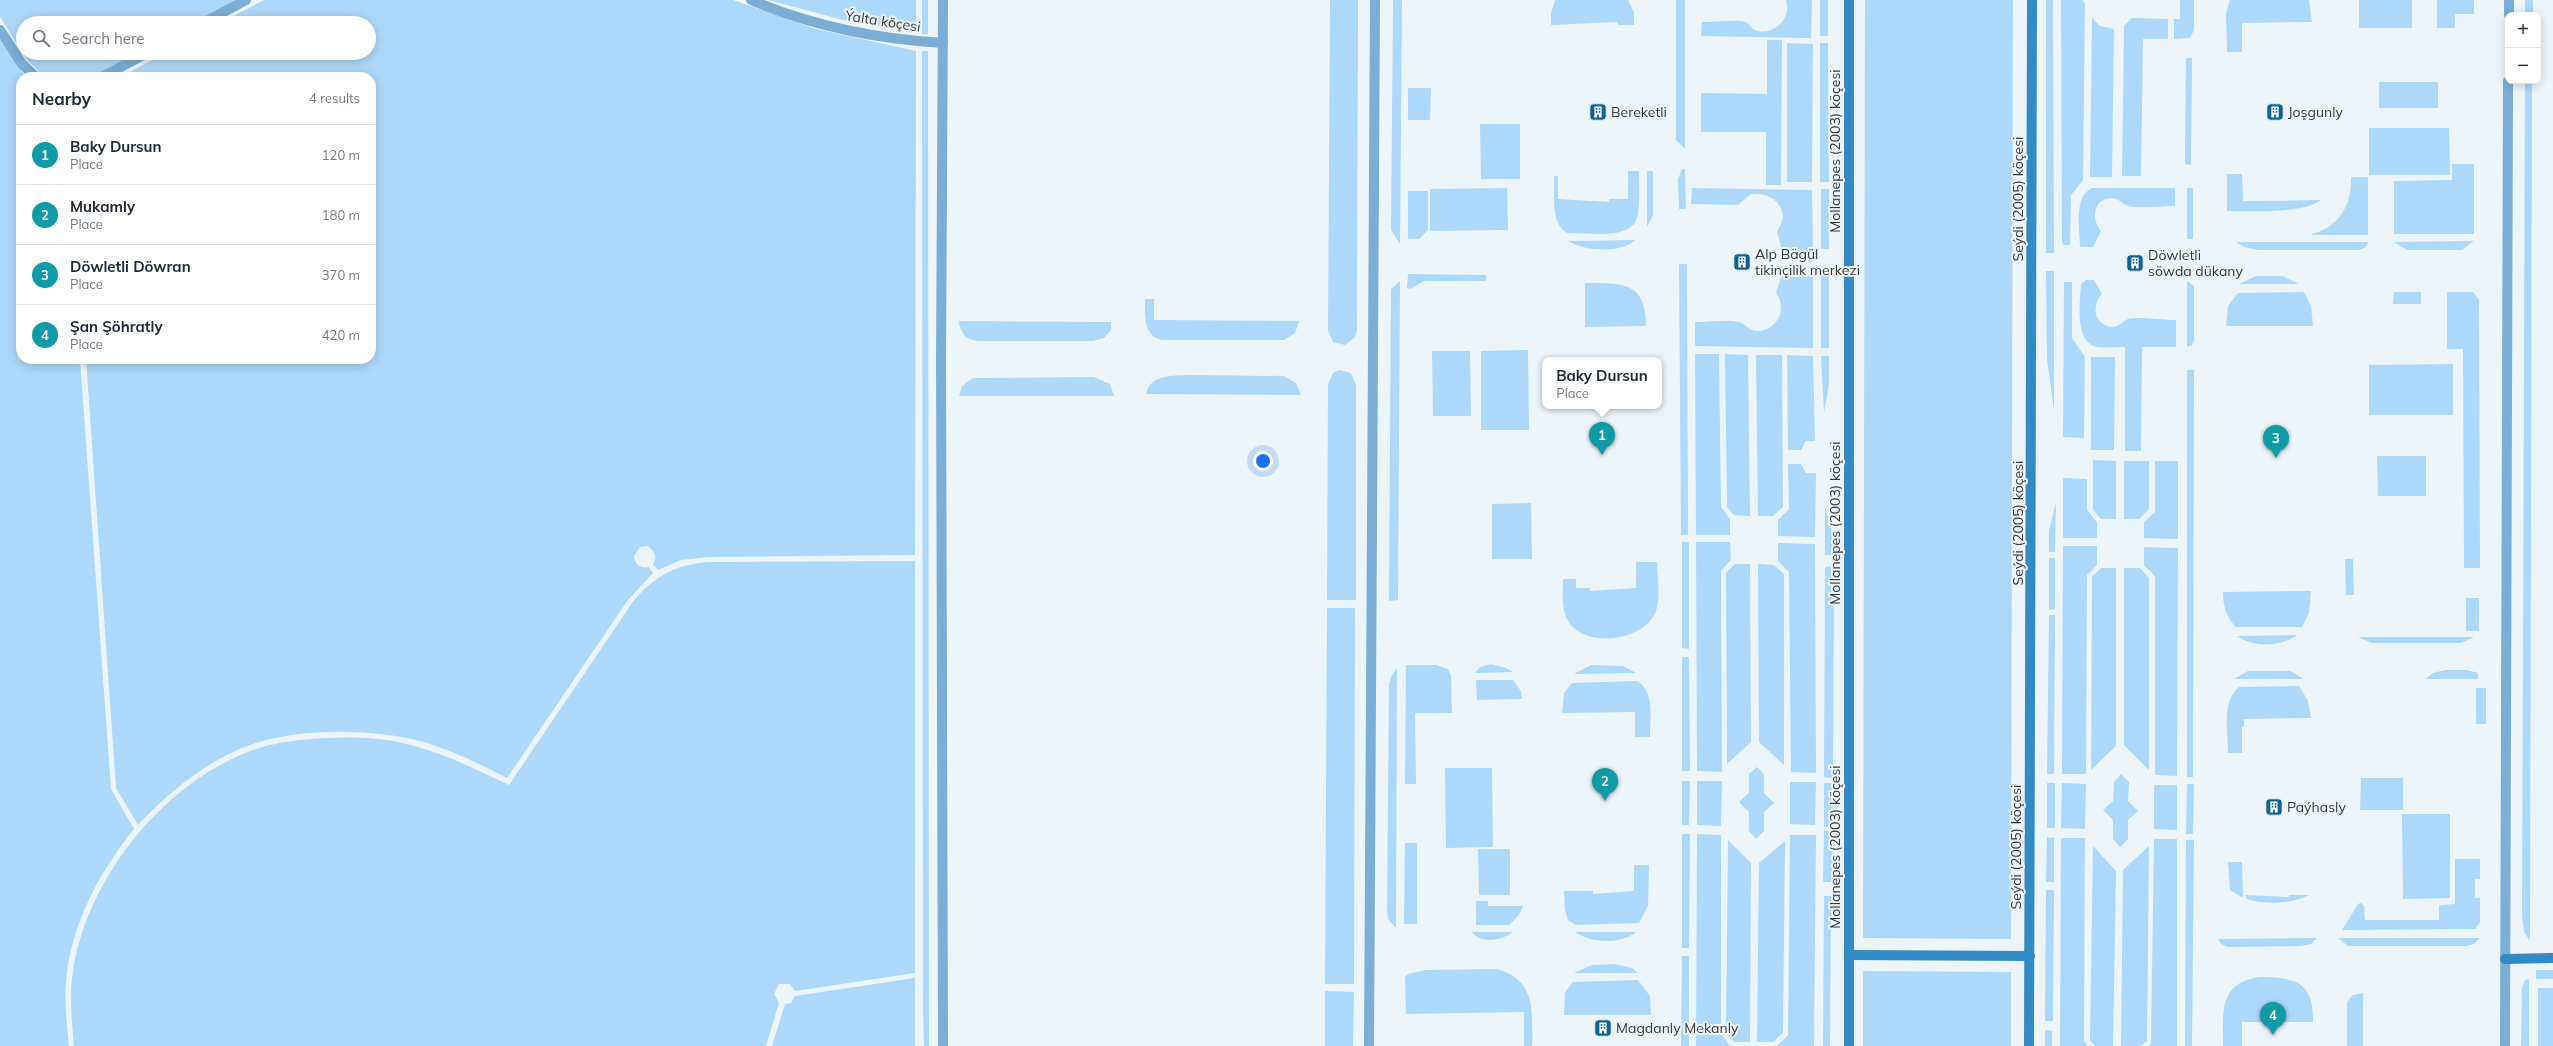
<!DOCTYPE html>
<html lang="en">
<head>
<meta charset="utf-8">
<style>
	body { margin:0; font-family:Mulish,sans-serif; background:#f2f2f3; color:#1f2937 }
	.controls { position:absolute; right:12px; top:12px; display:grid; overflow:hidden; border-radius:8px; box-shadow:0 2px 10px #0003 }
	.controls button { width:36px; height:36px; display:grid; place-items:center; padding:0; border:0; border-bottom:1px solid #e0e1e3; background:#fff; color:#1f2937; font:20px sans-serif }
	.you { position:absolute; left:1263px; top:461px; width:14px; height:14px; margin:-10px; border:3px solid #fff; border-radius:50%; background:#1a73e8; box-shadow:0 0 0 6px #1a73e833 }
	.badge { display:grid; place-items:center; width:26px; height:26px; border-radius:50%; background:#1a73e8; color:#fff; font-size:13px; font-weight:700 }
	.pin { position:absolute; translate:-50% -33px; filter:drop-shadow(0 1px 2px #0008) }
	.pin::after { content:''; position:absolute; top:21px; width:14px; height:12px; background:inherit; clip-path:polygon(0 0,100% 0,50% 100%) }
	.popup { position:absolute; left:1542px; top:357px; width:120px; height:52px; box-sizing:border-box; display:grid; place-content:center; border-radius:8px; background:#fff; filter:drop-shadow(0 1px 3px #0005); font-size:13px; white-space:nowrap; color:#747a83 }
	.popup b { font-size:15px; color:#1f2937 }
	.popup::after { content:''; position:absolute; left:50%; top:100%; margin-left:-8px; border:8px solid transparent; border-top-color:#fff }
	.list { margin:0; padding:0; list-style:none }
	h2 { display:flex; justify-content:space-between; align-items:center; height:52px; margin:0; padding:0 16px; font-size:17px }
	h2 small { font-size:13px; font-weight:400; color:#747a83 }
	.list li { display:grid; grid-template-columns:26px 1fr auto; gap:12px; align-items:center; box-sizing:border-box; height:60px; padding:0 16px; border-top:1px solid #e0e1e3 }
	.list b { display:block; font-size:15px; white-space:nowrap }
	.list p { margin:0; font-size:13px; white-space:nowrap; color:#747a83 }
	.list em { font-size:13px; font-style:normal; color:#747a83 }
	.icon { flex:none; width:22px; height:22px; fill:none; stroke:currentColor; stroke-width:2; stroke-linecap:round; stroke-linejoin:round }
	.map { position:relative; flex:none; width:2553px; height:1046px; overflow:hidden }
	.search { position:absolute; background:#fff; box-shadow:0 2px 10px #0003; left:16px; top:16px; width:360px; height:44px; display:flex; align-items:center; gap:10px; box-sizing:border-box; padding:0 14px; border-radius:22px; color:#747a83; font-size:15px }
	.panel { position:absolute; background:#fff; box-shadow:0 2px 10px #0003; left:16px; top:72px; width:360px; height:292px; border-radius:16px }
	.map>svg:first-child { display:block }
	.green { fill:#acd8fb }
	.lines { fill:none; stroke-linecap:round; stroke-linejoin:round }
	.street { stroke:#7aaed6; stroke-width:10 }
	.secondary { stroke:#328bc5; stroke-width:10 }
	.labels { text-anchor:middle; dominant-baseline:central; stroke-width:4; stroke-linejoin:round; paint-order:stroke }
	.street-label { font-size:14px; fill:#36393b; stroke:#eef5fa }
	.poi-label { font-size:14px; fill:#36393b; stroke:#eef5fa; text-anchor:start }
</style>
</head>
<body>
<div class="map">
<svg width="2553" height="1046" viewBox="0 0 2553 1046">
	<rect width="100%" height="100%" fill="#eef5fa"/>
	<g class="green">
		<polygon points="0,0 236,0 193,23 23,23 23,53 137,53 92,77 45,77 27,60 0,17"/>
		<path d="M 264,0 L 733,0 L 816,29 L 916,51 L 915,555 L 708,557 L 681,560 L 658,570 L 653,564 C 658,557 654,550 647,546 L 640,547 L 634,556 C 635,564 640,569 649,567 L 653,573 L 628,600 L 507,778 C 480,764 453,751 424,742 C 371,728 293,727 242,748 C 203,764 166,795 138,825 L 116,788 L 86,359 L 371,359 L 371,77 L 121,77 L 165,53 L 369,53 L 369,23 L 221,23 Z"/>
		<polygon points="768,0 916,0 916,32 843,20"/>
		<rect x="922" y="0" width="6" height="34"/>
		<polygon points="1330,0 1358,0 1357,330 1355,337 1345,345 1333,342 1328,330"/>
		<polygon points="1393,0 1402,0 1400,244 1391,230"/>
		<polygon points="1555,0 1628,0 1634,13 1634,25 1618,25 1618,22 1551,25 1551,13"/>
		<polygon points="1676,0 1685,0 1685,149 1676,140"/>
		<path d="M 1786,0 L 1812,0 L 1811,38 L 1701,36 L 1702,22 C 1712,22 1738,19 1746,22 C 1749,24 1751,28 1755,30 C 1774,37 1792,18 1786,0 Z"/>
		<rect x="1820" y="0" width="8" height="36"/>
		<polygon points="1865,0 2013,0 2011,939 1863,938"/>
		<polygon points="2046,0 2053,0 2054,253 2046,253"/>
		<polygon points="2061,0 2082,0 2085,4 2083,180 2071,195 2070,245 2063,245 2062,241"/>
		<polygon points="2180,0 2194,0 2194,30 2190,38 2174,39 2174,19 2180,19"/>
		<polygon points="2230,0 2309,0 2312,22 2242,23 2242,52 2227,52 2226,13"/>
		<rect x="2359" y="0" width="53" height="28"/>
		<polygon points="2437,0 2474,0 2474,14 2455,14 2455,28 2437,28"/>
		<rect x="2525" y="0" width="8" height="15"/>
		<polygon points="2092,18 2100,26 2114,29 2112,177 2090,177"/>
		<polygon points="2132,18 2168,19 2168,39 2143,39 2141,176 2122,176 2124,26"/>
		<path d="M 0,39 L 26,77 L 21,77 L 21,359 L 80,359 L 111,789 L 134,829 C 100,871 70,926 66,982 C 64,1003 67,1025 69,1046 L 0,1046 Z"/>
		<polygon points="1767,40 1782,40 1781,185 1766,185 1766,132 1701,132 1701,93 1767,94"/>
		<polygon points="1787,43 1813,44 1812,182 1787,182"/>
		<polygon points="1820,43 1828,43 1829,182 1820,182"/>
		<polygon points="922,51 928,51 929,1046 924,1046 923,1012"/>
		<polygon points="2186,58 2192,58 2191,165 2185,164"/>
		<polygon points="2525,81 2532,81 2530,941 2524,932 2522,916"/>
		<rect x="2379" y="82" width="59" height="26"/>
		<polygon points="1408,88 1431,88 1430,120 1408,120"/>
		<polygon points="1480,124 1520,124 1520,179 1481,179"/>
		<polygon points="2369,128 2449,128 2450,175 2369,175"/>
		<polygon points="2452,164 2474,164 2474,234 2394,234 2394,181 2452,180"/>
		<polygon points="1682,169 1685,169 1686,209 1679,209 1678,179"/>
		<path d="M 1628,171 L 1639,171 C 1639,185 1640,200 1638,214 C 1634,242 1588,232 1567,233 C 1550,223 1555,194 1554,176 L 1558,176 L 1558,199 L 1609,202 L 1609,199 L 1628,199 Z"/>
		<polygon points="1647,171 1653,171 1653,215 1647,227"/>
		<path d="M 2227,174 L 2242,174 L 2243,201 L 2321,200 C 2303,214 2251,211 2227,211 Z"/>
		<path d="M 2351,177 L 2368,177 L 2368,235 L 2310,235 C 2339,227 2352,206 2351,177 Z"/>
		<polygon points="1507,188 1508,230 1430,231 1430,189"/>
		<path d="M 1692,188 L 1812,190 L 1813,251 L 1782,251 L 1777,231 C 1793,211 1773,191 1751,194 L 1738,205 L 1691,204 Z"/>
		<path d="M 2092,188 L 2175,188 L 2175,206 C 2161,206 2142,209 2128,206 C 2122,204 2119,198 2111,198 C 2093,199 2091,219 2101,231 L 2093,247 L 2080,247 C 2080,229 2073,197 2092,188 Z"/>
		<rect x="2187" y="188" width="6" height="51"/>
		<rect x="1821" y="189" width="8" height="60"/>
		<polygon points="1408,191 1428,191 1428,230 1419,239 1408,239"/>
		<path d="M 1635,240 C 1622,254 1583,251 1568,241 Z"/>
		<polygon points="2474,241 2462,250 2407,250 2394,242"/>
		<polygon points="2236,242 2368,242 2366,247 2359,250 2258,250 2244,247"/>
		<polygon points="1679,264 1687,264 1688,535 1681,535"/>
		<polygon points="2046,271 2054,271 2054,410 2047,359"/>
		<polygon points="1408,274 1486,275 1486,281 1424,281 1410,289 1407,288"/>
		<path d="M 1782,274 L 1813,274 L 1813,348 L 1695,346 L 1695,322 C 1708,322 1726,319 1739,322 C 1746,324 1749,331 1758,331 C 1777,331 1788,308 1776,293 Z"/>
		<rect x="1821" y="274" width="8" height="74"/>
		<polygon points="2256,276 2282,276 2299,284 2239,284"/>
		<path d="M 2086,280 L 2094,280 L 2102,294 C 2091,305 2094,325 2112,327 C 2120,327 2122,321 2128,319 C 2139,316 2163,320 2176,320 L 2176,347 L 2142,347 L 2141,451 L 2125,451 L 2125,347 C 2116,347 2106,348 2097,347 C 2074,343 2080,300 2081,284 Z"/>
		<polygon points="1400,281 1398,600 1389,601 1391,289"/>
		<polygon points="2187,281 2194,286 2194,340 2192,345 2187,347"/>
		<polygon points="2064,282 2072,282 2072,338 2085,357 2084,438 2063,437"/>
		<path d="M 1585,283 C 1622,283 1646,281 1646,326 L 1585,327 Z"/>
		<polygon points="2304,292 2311,306 2313,326 2226,326 2228,306 2238,293"/>
		<polygon points="2394,292 2421,292 2421,304 2393,304"/>
		<polygon points="2447,292 2473,292 2479,300 2480,568 2464,568 2463,349 2447,349"/>
		<path d="M 1145,299 L 1154,299 L 1154,320 L 1299,321 L 1295,333 L 1284,340 L 1162,340 C 1143,336 1145,315 1145,299 Z"/>
		<path d="M 959,321 L 1111,322 L 1111,330 L 1104,338 L 1093,341 L 978,341 C 966,340 960,333 959,321 Z"/>
		<polygon points="1528,350 1529,430 1481,430 1481,351"/>
		<polygon points="1432,351 1470,351 1471,416 1433,416"/>
		<polygon points="1695,354 1719,354 1721,507 1730,519 1730,535 1696,535"/>
		<polygon points="1725,354 1748,355 1750,516 1734,515 1727,507"/>
		<polygon points="1756,355 1782,355 1783,507 1773,516 1758,516"/>
		<polygon points="1787,355 1813,356 1815,441 1806,441 1801,450 1788,450"/>
		<polygon points="1821,356 1829,356 1829,384 1824,413"/>
		<polygon points="2091,357 2115,357 2114,450 2091,450"/>
		<polygon points="2453,364 2453,415 2369,415 2369,365"/>
		<polygon points="1339,370 1351,373 1356,385 1356,600 1327,600 1328,384 1333,373"/>
		<polygon points="2187,370 2194,370 2193,777 2187,777"/>
		<path d="M 1186,375 L 1284,376 L 1296,383 L 1301,395 L 1146,394 C 1150,375 1170,376 1186,375 Z"/>
		<polygon points="1094,377 1110,384 1114,396 959,396 962,386 973,378"/>
		<polygon points="2377,456 2426,456 2426,496 2378,496"/>
		<polygon points="2093,460 2116,461 2116,519 2101,519 2093,510"/>
		<polygon points="2124,461 2149,461 2149,509 2139,519 2124,519"/>
		<polygon points="2155,461 2178,461 2178,539 2144,538 2144,522 2155,512"/>
		<polygon points="1788,464 1801,464 1806,473 1816,473 1815,537 1778,536 1778,520 1789,509"/>
		<polygon points="2063,478 2087,479 2087,510 2097,522 2097,538 2063,538"/>
		<polygon points="2056,502 2055,552 2049,552 2049,531"/>
		<polygon points="1531,503 1532,559 1492,559 1492,504"/>
		<polygon points="1825,507 1832,532 1834,555 1825,555"/>
		<polygon points="1682,542 1689,542 1689,649 1682,648"/>
		<polygon points="1696,542 1730,542 1731,560 1721,571 1722,772 1697,771"/>
		<polygon points="1778,543 1815,544 1816,773 1791,772 1789,572 1778,561"/>
		<polygon points="2063,546 2097,546 2097,565 2087,575 2086,774 2062,774"/>
		<polygon points="2144,547 2178,548 2177,776 2155,775 2155,576 2144,565"/>
		<polygon points="2049,558 2055,558 2055,609 2049,610"/>
		<polygon points="2345,559 2353,559 2354,595 2346,595"/>
		<path d="M 915,561 L 915,973 L 795,991 L 790,984 L 779,984 L 774,994 L 779,1003 L 766,1046 L 74,1046 C 72,1022 69,996 73,972 C 86,879 164,782 253,750 C 282,739 336,736 367,738 C 419,741 463,763 509,785 L 632,603 C 653,577 674,565 708,562 Z"/>
		<path d="M 1636,562 L 1657,562 C 1657,577 1661,597 1656,611 C 1644,642 1585,649 1568,621 C 1561,610 1563,593 1563,579 L 1576,579 L 1576,588 L 1590,588 L 1590,591 L 1636,588 Z"/>
		<polygon points="1735,564 1750,564 1751,742 1727,764 1726,573"/>
		<polygon points="1758,564 1774,565 1784,574 1784,765 1759,742"/>
		<polygon points="1834,566 1833,778 1824,777 1825,567"/>
		<polygon points="2101,568 2116,568 2116,746 2091,770 2092,577"/>
		<polygon points="2124,568 2140,568 2149,578 2149,770 2124,745"/>
		<path d="M 2311,591 L 2309,613 L 2302,627 L 2236,627 C 2226,617 2223,606 2223,592 Z"/>
		<rect x="2466" y="598" width="13" height="33"/>
		<polygon points="1327,608 1355,608 1354,984 1325,984"/>
		<polygon points="2049,615 2055,615 2054,774 2047,774"/>
		<path d="M 2297,635 C 2280,647 2255,648 2237,636 Z"/>
		<polygon points="2358,637 2474,637 2461,643 2372,643"/>
		<polygon points="1682,657 1689,657 1690,771 1682,771"/>
		<polygon points="1491,664 1506,668 1513,672 1475,673 1480,667"/>
		<polygon points="1406,665 1436,665 1448,669 1451,676 1452,713 1415,713 1416,784 1405,784"/>
		<polygon points="1591,665 1623,666 1636,673 1574,674"/>
		<polygon points="1397,668 1396,928 1388,919 1387,910 1389,684 1392,675"/>
		<polygon points="2445,670 2467,670 2478,673 2478,679 2426,679 2433,673"/>
		<polygon points="2248,671 2290,671 2304,679 2234,679"/>
		<polygon points="1476,680 1513,680 1521,691 1522,699 1477,700"/>
		<path d="M 1637,681 C 1655,691 1650,720 1650,737 L 1635,737 L 1635,712 L 1562,713 L 1564,693 L 1572,683 Z"/>
		<path d="M 2299,686 L 2308,701 L 2311,718 L 2244,719 L 2244,727 L 2242,727 L 2242,753 L 2228,753 C 2228,731 2221,702 2239,687 Z"/>
		<rect x="2476" y="688" width="10" height="36"/>
		<polygon points="1757,767 1764,774 1764,793 1774,803 1764,812 1764,831 1756,839 1749,831 1749,812 1739,802 1749,793 1749,774"/>
		<polygon points="1445,768 1492,768 1493,847 1446,848"/>
		<polygon points="2121,774 2129,782 2128,801 2138,811 2128,820 2128,839 2120,847 2113,839 2113,820 2103,810 2113,801 2114,782"/>
		<polygon points="2361,778 2403,778 2403,810 2360,810"/>
		<polygon points="1682,781 1690,781 1689,825 1682,825"/>
		<polygon points="1697,781 1722,781 1721,826 1697,825"/>
		<polygon points="1790,782 1816,782 1815,825 1790,824"/>
		<polygon points="1824,783 1833,783 1832,827 1824,827"/>
		<rect x="2047" y="783" width="8" height="45"/>
		<polygon points="2062,783 2086,784 2085,829 2061,828"/>
		<polygon points="2187,784 2194,784 2193,834 2186,834"/>
		<polygon points="2154,785 2177,785 2177,830 2154,829"/>
		<polygon points="2402,814 2450,814 2450,898 2403,899"/>
		<polygon points="1824,831 1832,831 1832,882 1823,882"/>
		<polygon points="1682,834 1690,834 1689,948 1682,948"/>
		<polygon points="1697,834 1721,835 1721,1033 1730,1046 1696,1046"/>
		<polygon points="1790,835 1816,835 1814,1046 1777,1046 1788,1035"/>
		<polygon points="2047,837 2054,838 2054,882 2046,882"/>
		<polygon points="2061,838 2085,838 2084,1041 2088,1046 2060,1046"/>
		<polygon points="2154,839 2177,839 2177,1046 2149,1046 2151,1043"/>
		<polygon points="1728,840 1751,863 1750,1042 1734,1042 1726,1033"/>
		<polygon points="2186,840 2194,840 2192,1046 2185,1046"/>
		<polygon points="1785,841 1783,1033 1773,1042 1757,1042 1759,863"/>
		<polygon points="1405,843 1417,843 1417,924 1404,924"/>
		<polygon points="2093,846 2116,871 2113,1046 2095,1046 2090,1040"/>
		<polygon points="2149,846 2147,1041 2141,1046 2121,1046 2123,870"/>
		<polygon points="1478,849 1510,849 1510,895 1479,895"/>
		<polygon points="2455,859 2480,859 2480,879 2475,879 2475,898 2480,898 2480,922 2475,929 2342,930 2358,904 2361,903 2364,906 2365,920 2439,920 2439,905 2455,904"/>
		<polygon points="2228,862 2242,862 2243,898 2230,890"/>
		<polygon points="1634,865 1649,865 1648,906 1639,923 1576,925 1568,920 1565,910 1564,891 1593,891 1593,894 1634,891"/>
		<polygon points="2046,890 2054,890 2053,1021 2045,1021"/>
		<path d="M 2245,895 L 2289,897 L 2289,895 L 2309,895 C 2292,904 2265,905 2247,899 Z"/>
		<polygon points="1824,896 1831,896 1830,1046 1823,1046"/>
		<polygon points="1476,901 1488,901 1488,906 1523,906 1519,915 1509,925 1476,925"/>
		<path d="M 1472,932 L 1513,932 C 1502,940 1482,945 1472,932 Z"/>
		<path d="M 1575,932 L 1636,932 C 1621,945 1590,943 1575,932 Z"/>
		<polygon points="2317,938 2311,944 2300,946 2228,947 2221,944 2218,939"/>
		<polygon points="2338,938 2480,938 2474,944 2467,946 2348,946"/>
		<polygon points="1682,956 1689,956 1689,1046 1681,1046"/>
		<polygon points="1615,964 1632,968 1638,973 1574,973 1592,965"/>
		<path d="M 1497,969 C 1525,977 1532,995 1532,1021 C 1532,1029 1533,1038 1532,1046 L 1524,1046 L 1524,1012 L 1406,1014 L 1405,977 L 1408,974 L 1426,970 Z"/>
		<rect x="2536" y="970" width="17" height="9"/>
		<polygon points="1863,971 2011,972 2011,1046 1863,1046"/>
		<path d="M 2259,977 C 2295,977 2314,982 2313,1022 L 2242,1022 L 2242,1046 L 2223,1046 C 2223,1014 2218,983 2259,977 Z"/>
		<polygon points="915,978 915,1046 772,1046 785,1004 791,1003 795,996"/>
		<polygon points="2529,979 2529,1046 2521,1046 2522,988 2525,980"/>
		<polygon points="1638,980 1650,996 1651,1015 1564,1015 1565,992 1573,982"/>
		<rect x="2538" y="988" width="15" height="58"/>
		<polygon points="1325,991 1354,992 1353,1046 1325,1046"/>
		<polygon points="2363,993 2363,1046 2347,1046 2347,1002 2353,995"/>
		<polygon points="2045,1030 2052,1031 2052,1046 2045,1046"/>
	</g>
	<g class="lines">
		<g class="street">
			<path d="M 751,0 C 812,26 878,39 943,43"/>
			<polyline points="2509,15 2509,0"/>
			<polyline points="203,23 246,0"/>
			<polyline points="0,30 22,64 36,77"/>
			<polyline points="102,77 147,53"/>
			<polyline points="943,1046 941,360 943,0"/>
			<polyline points="1369,1046 1375,0"/>
			<polyline points="2505,1046 2508,81"/>
		</g>
		<g class="secondary">
			<polyline points="1849,955 2030,956"/>
			<polyline points="2505,959 2553,958"/>
			<polyline points="1849,1046 1849,0"/>
			<polyline points="2029,1046 2032,0"/>
		</g>
	</g>
	<defs>
		<symbol id="building-square" viewBox="-11 -11 22 22"><rect x="-9" y="-9" width="18" height="18" rx="4" fill="#0c6394" stroke="#eef5fa"/><path d="M-4-6H4V6H1V3H-1V6H-4ZM-2.5-4.3h1.7v1.8h-1.7ZM.8-4.3h1.7v1.8H.8ZM-2.5-1h1.7V.8h-1.7ZM.8-1h1.7V.8H.8Z" fill="#fff"/></symbol>
	</defs>
	<g fill-rule="evenodd">
		<use href="#building-square" x="1588" y="102" width="20" height="20"/>
		<use href="#building-square" x="2265" y="102" width="20" height="20"/>
		<use href="#building-square" x="1732" y="252" width="20" height="20"/>
		<use href="#building-square" x="2125" y="253" width="20" height="20"/>
		<use href="#building-square" x="2264" y="797" width="20" height="20"/>
		<use href="#building-square" x="1593" y="1018" width="20" height="20"/>
	</g>
	<g class="labels">
		<g class="street-label">
			<text transform="translate(883 21) rotate(9)">Ýalta köçesi</text>
			<text transform="translate(1835 151) rotate(-90)">Mollanepes (2003) köçesi</text>
			<text transform="translate(2018 199) rotate(-90)">Seýdi (2005) köçesi</text>
			<text transform="translate(1835 523) rotate(-90)">Mollanepes (2003) köçesi</text>
			<text transform="translate(2018 523) rotate(-90)">Seýdi (2005) köçesi</text>
			<text transform="translate(1835 847) rotate(-90)">Mollanepes (2003) köçesi</text>
			<text transform="translate(2016 847) rotate(-90)">Seýdi (2005) köçesi</text>
		</g>
		<g class="poi-label">
			<text x="1611" y="112">Bereketli</text>
			<text x="2288" y="112">Joşgunly</text>
			<text x="1755" y="254">Alp Bägül<tspan x="1755" dy="16">tikinçilik merkezi</tspan></text>
			<text x="2148" y="255">Döwletli<tspan x="2148" dy="16">söwda dükany</tspan></text>
			<text x="2287" y="807">Paýhasly</text>
			<text x="1616" y="1028">Magdanly Mekanly</text>
		</g>
	</g>
</svg>
<div class="controls">
<button>+</button>
<button>−</button>
</div>
<div class="you"></div>
<div class="pin badge" style="left:1602px;top:455px;background:#0f9aa8">1</div>
<div class="popup"><b>Baky Dursun</b>Place</div>
<div class="pin badge" style="left:1605px;top:801px;background:#0f9aa8">2</div>
<div class="pin badge" style="left:2276px;top:458px;background:#0f9aa8">3</div>
<div class="pin badge" style="left:2273px;top:1035px;background:#0f9aa8">4</div>
<div class="search"><svg class="icon" aria-label="search" viewBox="0 0 24 24"><circle cx="10" cy="10" r="6"/><path d="M15 15l6 6"/></svg>Search here</div>
<section class="panel">
<h2>Nearby<small>4 results</small></h2>
<ul class="list">
<li><span class="badge" style="background:#0f9aa8">1</span><div><b>Baky Dursun</b><p>Place</p></div><em>120 m</em></li>
<li><span class="badge" style="background:#0f9aa8">2</span><div><b>Mukamly</b><p>Place</p></div><em>180 m</em></li>
<li><span class="badge" style="background:#0f9aa8">3</span><div><b>Döwletli Döwran</b><p>Place</p></div><em>370 m</em></li>
<li><span class="badge" style="background:#0f9aa8">4</span><div><b>Şan Şöhratly</b><p>Place</p></div><em>420 m</em></li>
</ul>
</section>
</div>
</body>
</html>
